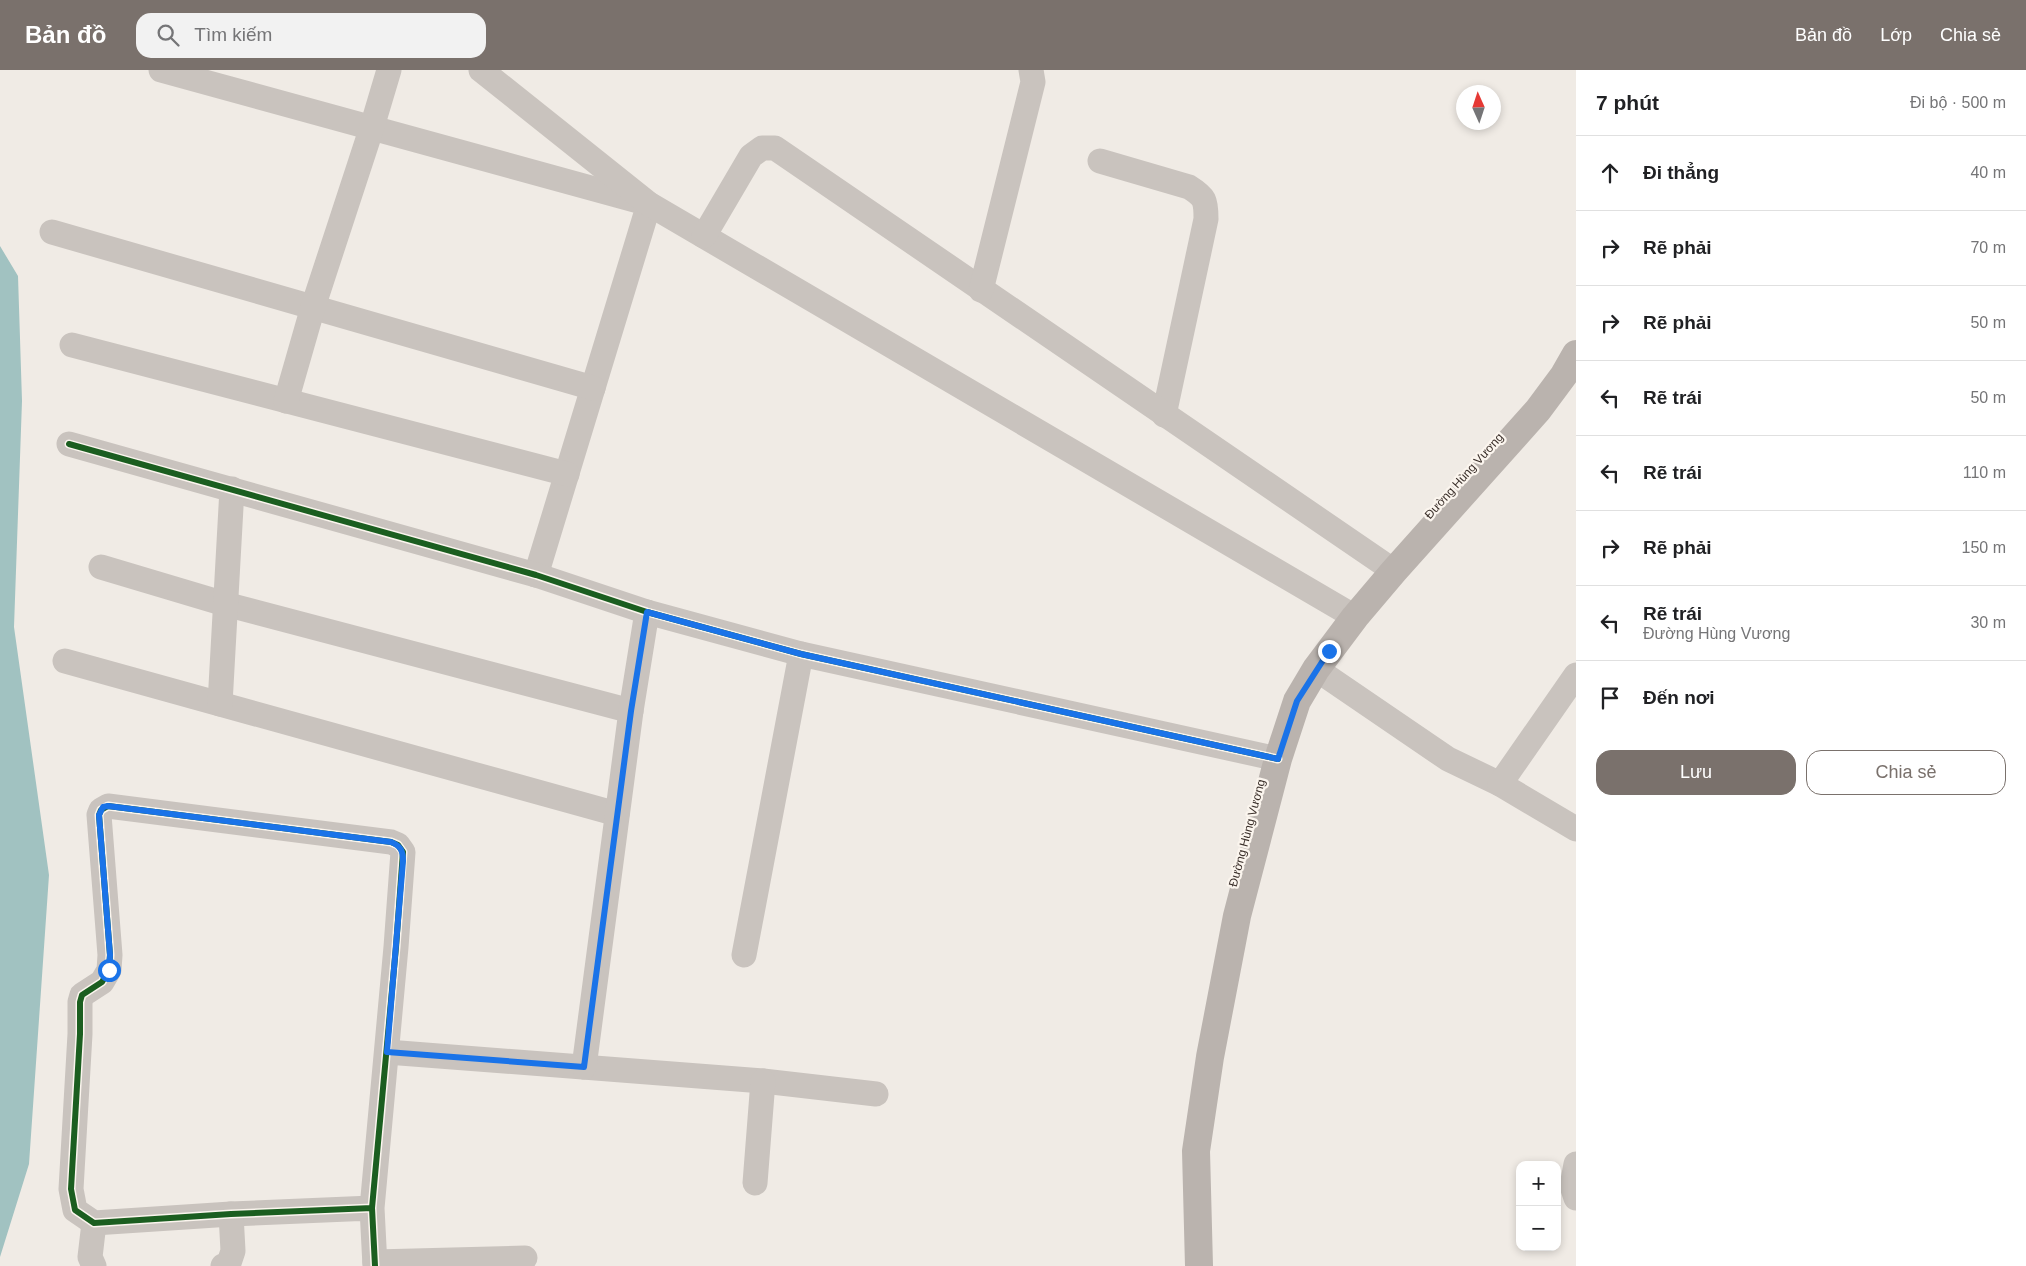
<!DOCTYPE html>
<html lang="vi">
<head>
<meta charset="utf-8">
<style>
	body { margin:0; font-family:Arial,sans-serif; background:#f2f2f2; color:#202124 }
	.controls { position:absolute; right:15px; bottom:15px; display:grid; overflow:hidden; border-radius:10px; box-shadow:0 2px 8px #0003 }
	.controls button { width:45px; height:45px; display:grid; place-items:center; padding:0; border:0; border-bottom:1px solid #e0e0e0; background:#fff; color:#202124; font:25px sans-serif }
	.compass { position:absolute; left:1456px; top:15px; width:45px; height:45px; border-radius:50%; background:#fff; box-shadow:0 2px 8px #0003; rotate:357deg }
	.stop { position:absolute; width:15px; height:15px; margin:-11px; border:4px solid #1a73e8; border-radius:50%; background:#fff }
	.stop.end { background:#1a73e8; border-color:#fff; box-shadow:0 1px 5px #0008 }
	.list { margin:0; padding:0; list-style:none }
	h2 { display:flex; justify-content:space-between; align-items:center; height:65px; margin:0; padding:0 20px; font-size:21px }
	h2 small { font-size:16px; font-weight:400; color:#757577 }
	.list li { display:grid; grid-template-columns:32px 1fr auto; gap:15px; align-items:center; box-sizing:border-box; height:75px; padding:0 20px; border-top:1px solid #e0e0e0 }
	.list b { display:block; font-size:19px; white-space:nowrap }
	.list p { margin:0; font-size:16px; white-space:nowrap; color:#757577 }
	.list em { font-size:16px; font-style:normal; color:#757577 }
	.actions { display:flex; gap:10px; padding:15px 20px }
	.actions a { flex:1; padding:11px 0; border:1px solid #7a716c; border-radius:15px; text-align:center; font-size:18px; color:#7a716c }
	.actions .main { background:#7a716c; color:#fff }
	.icon { flex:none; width:28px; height:28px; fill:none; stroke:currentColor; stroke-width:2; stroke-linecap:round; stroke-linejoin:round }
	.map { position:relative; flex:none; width:1576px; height:1196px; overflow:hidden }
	header { display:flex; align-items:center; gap:30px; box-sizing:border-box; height:70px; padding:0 25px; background:#7a716c; color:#fff }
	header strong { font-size:24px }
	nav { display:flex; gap:28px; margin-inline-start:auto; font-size:18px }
	.search { width:350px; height:45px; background:#f2f2f2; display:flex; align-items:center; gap:12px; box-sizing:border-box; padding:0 18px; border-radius:15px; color:#757577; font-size:19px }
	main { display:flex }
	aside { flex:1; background:#fff }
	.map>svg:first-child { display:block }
	.water { fill:#a1c2c1 }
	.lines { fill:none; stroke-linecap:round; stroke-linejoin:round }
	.street { stroke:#c9c3be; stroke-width:25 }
	.secondary { stroke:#bab3ae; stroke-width:28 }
	.cycleway-casing { stroke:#fbf5ee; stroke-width:9 }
	.cycleway { stroke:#1b5e20; stroke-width:6 }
	.route { stroke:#1a73e8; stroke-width:6 }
	.labels { text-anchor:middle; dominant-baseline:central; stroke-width:4.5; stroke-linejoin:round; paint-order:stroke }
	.street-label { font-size:12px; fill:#3b302b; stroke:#fbf5ee }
</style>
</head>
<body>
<header>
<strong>Bản đồ</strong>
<div class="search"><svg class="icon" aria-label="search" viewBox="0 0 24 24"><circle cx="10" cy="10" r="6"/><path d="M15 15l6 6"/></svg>Tìm kiếm</div>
<nav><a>Bản đồ</a><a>Lớp</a><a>Chia sẻ</a></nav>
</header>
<main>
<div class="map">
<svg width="1576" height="1196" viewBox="0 0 1576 1196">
	<rect width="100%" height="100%" fill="#f0ebe5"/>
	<polygon class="water" points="0,176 18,206 22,331 14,557 49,805 29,1094 0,1187"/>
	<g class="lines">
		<g class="street">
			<polyline points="161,0 649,134 536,505"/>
			<polyline points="481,0 649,134 1355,547"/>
			<path d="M 1100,91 L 1189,117 C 1205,127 1206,130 1206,149 L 1164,345"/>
			<polyline points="52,162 593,318"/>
			<polyline points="704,166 751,86 762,78 775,78 1394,501"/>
			<polyline points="981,220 1033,12 1031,0"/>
			<polyline points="72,275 567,404"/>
			<polyline points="286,331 313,237 372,57 389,0"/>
			<polyline points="69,374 536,505 647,542 801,584 1278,689"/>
			<polyline points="101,497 225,534 631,641"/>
			<polyline points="65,591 617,744"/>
			<polyline points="1316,599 1448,689 1500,714"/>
			<polyline points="1576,605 1500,714 1576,759"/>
			<polyline points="220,634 232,419"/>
			<polyline points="744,885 801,584"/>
			<polyline points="387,982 763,1011 876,1024"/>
			<polyline points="584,997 631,641 647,542"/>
			<polyline points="1576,1094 1572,1116 1576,1128"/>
			<polyline points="755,1113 763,1011"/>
			<polyline points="372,1138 231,1144 94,1153 75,1140 71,1119 80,964 80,932 82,925 102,912 109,900 110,885 99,745 101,740 108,736 391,772 398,775 403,782 396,877 372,1138 375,1196"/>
			<polyline points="94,1153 90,1187 94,1196"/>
			<polyline points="375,1192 525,1188"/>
			<polyline points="223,1196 229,1193 233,1181 231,1144"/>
		</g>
		<polyline class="secondary" points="1199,1196 1196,1081 1210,987 1237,846 1278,689 1297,631 1316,599 1355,547 1394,501 1538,340 1564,305 1576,284"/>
		<defs>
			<g id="cycleway">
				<polyline points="69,374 536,505 647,542 801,584 1278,689"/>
				<polyline points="372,1138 231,1144 94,1153 75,1140 71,1119 80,964 80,932 82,925 102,912 109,900 110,885 99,745 101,740 108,736 391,772 398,775 403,782 396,877 372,1138 375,1196"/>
			</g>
		</defs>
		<use href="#cycleway" class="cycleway-casing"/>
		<use href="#cycleway" class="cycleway"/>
	</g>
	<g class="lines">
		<path class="route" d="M 109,900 L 110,885 L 99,745 L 103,737 L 108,736 L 391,772 C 401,776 403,781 403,791 L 387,982 L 584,997 L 631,641 L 647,542 L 801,584 L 1278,689 L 1297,631 L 1329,581"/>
	</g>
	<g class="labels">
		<g class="street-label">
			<text transform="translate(1464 406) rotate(-48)">Đường Hùng Vương</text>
			<text transform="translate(1247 763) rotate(-75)">Đường Hùng Vương</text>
		</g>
	</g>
</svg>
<div class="controls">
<button>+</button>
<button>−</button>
</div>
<svg class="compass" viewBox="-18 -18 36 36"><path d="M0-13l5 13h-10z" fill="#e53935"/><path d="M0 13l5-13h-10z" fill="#757577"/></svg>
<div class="stop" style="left:109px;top:900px"></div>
<div class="stop end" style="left:1329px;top:581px"></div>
</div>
<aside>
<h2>7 phút<small>Đi bộ · 500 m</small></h2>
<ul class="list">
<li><svg class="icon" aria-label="ahead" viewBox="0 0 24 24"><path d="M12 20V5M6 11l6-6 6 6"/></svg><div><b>Đi thẳng</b></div><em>40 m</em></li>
<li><svg class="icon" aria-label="right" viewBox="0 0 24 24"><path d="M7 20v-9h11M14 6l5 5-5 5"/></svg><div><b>Rẽ phải</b></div><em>70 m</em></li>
<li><svg class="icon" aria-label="right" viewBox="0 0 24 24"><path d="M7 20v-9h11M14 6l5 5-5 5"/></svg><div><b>Rẽ phải</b></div><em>50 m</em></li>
<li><svg class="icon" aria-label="left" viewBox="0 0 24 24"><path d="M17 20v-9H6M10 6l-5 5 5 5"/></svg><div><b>Rẽ trái</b></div><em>50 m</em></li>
<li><svg class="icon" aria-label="left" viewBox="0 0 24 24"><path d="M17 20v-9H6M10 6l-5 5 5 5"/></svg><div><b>Rẽ trái</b></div><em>110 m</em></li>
<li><svg class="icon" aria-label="right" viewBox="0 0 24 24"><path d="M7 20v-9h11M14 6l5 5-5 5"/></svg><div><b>Rẽ phải</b></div><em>150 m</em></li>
<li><svg class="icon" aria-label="left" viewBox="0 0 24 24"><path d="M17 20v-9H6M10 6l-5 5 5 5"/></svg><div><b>Rẽ trái</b><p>Đường Hùng Vương</p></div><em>30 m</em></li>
<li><svg class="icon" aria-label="arrive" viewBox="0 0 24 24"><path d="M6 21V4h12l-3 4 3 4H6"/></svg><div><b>Đến nơi</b></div></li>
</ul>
<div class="actions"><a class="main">Lưu</a><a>Chia sẻ</a></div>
</aside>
</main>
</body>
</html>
